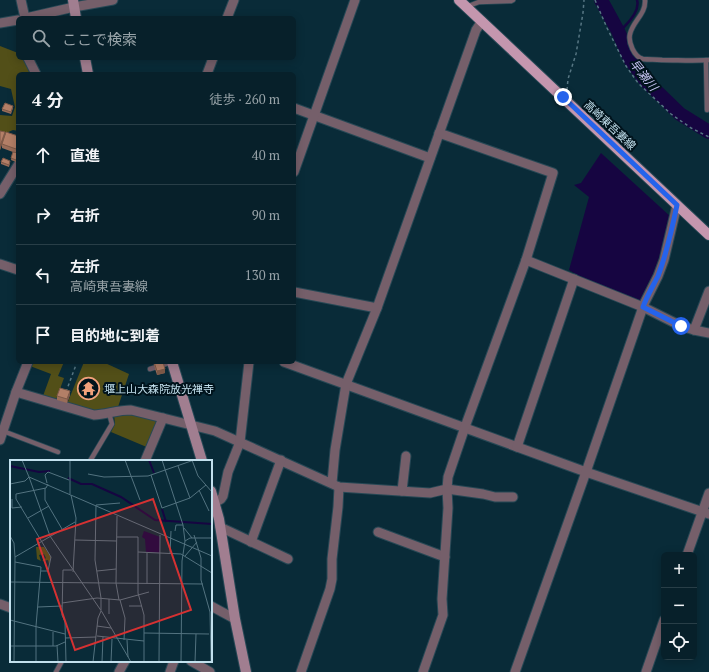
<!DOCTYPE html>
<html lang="ja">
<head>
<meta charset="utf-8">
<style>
	body { margin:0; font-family:"PT Serif","Noto Sans JP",serif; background:#152d36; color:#f1f3f6 }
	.controls { position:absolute; right:12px; bottom:12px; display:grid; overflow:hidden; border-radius:6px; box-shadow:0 2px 10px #0003 }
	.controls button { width:36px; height:36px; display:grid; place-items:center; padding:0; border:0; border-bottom:1px solid #283e47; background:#07202a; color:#f1f3f6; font:20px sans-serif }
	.stop { position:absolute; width:12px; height:12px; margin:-9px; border:3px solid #2563eb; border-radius:50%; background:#fff }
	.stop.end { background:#2563eb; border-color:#fff; box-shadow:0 1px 4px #0008 }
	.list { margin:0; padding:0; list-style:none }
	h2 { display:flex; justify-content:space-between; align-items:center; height:52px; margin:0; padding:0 16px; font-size:17px }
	h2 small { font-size:13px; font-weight:400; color:#98a3a8 }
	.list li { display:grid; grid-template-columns:26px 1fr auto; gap:12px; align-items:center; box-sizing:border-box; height:60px; padding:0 16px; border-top:1px solid #283e47 }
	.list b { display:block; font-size:15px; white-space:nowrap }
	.list p { margin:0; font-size:13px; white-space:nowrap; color:#98a3a8 }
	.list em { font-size:13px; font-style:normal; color:#98a3a8 }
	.icon { flex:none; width:22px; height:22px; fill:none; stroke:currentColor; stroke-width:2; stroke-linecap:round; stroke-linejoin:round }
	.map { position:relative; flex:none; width:709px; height:672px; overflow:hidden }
	.search { position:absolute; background:#07202a; box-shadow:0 2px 10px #0003; left:16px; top:16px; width:280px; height:44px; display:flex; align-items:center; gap:10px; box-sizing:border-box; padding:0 14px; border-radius:6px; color:#98a3a8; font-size:15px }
	.panel { position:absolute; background:#07202a; box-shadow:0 2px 10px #0003; left:16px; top:72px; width:280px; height:292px; border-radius:6px }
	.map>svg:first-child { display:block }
	.green { fill:#524f18 }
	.water { fill:#160541 }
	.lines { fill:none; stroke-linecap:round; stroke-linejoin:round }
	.stream { stroke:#160541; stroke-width:2.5 }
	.river { stroke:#160541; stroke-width:14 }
	.lane-casing { stroke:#274855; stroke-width:6 }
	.street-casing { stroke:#274855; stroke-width:11 }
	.secondary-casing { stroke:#274855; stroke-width:12 }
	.primary-casing { stroke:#274855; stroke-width:12 }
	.path { stroke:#567683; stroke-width:1.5; stroke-dasharray:3 3; stroke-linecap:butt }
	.lane { stroke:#755f6a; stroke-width:4.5 }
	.street { stroke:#755f6a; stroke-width:9 }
	.secondary { stroke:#a17e90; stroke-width:10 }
	.primary { stroke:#c496ae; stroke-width:10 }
	.wall { fill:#9a6d59 }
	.shaded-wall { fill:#7d5948 }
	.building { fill:#b37f67; stroke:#7d5948 }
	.route { stroke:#2563eb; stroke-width:5 }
	.labels { text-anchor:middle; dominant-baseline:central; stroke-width:4; stroke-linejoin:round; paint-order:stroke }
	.street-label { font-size:11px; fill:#c2e0ed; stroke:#00131c }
	.poi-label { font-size:11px; fill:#c2e0ed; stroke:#00131c; text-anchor:start }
	.water-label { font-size:12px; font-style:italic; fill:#c4c2f0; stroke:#00131c }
	.inset-river { fill:none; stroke:#160541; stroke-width:2 }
	.inset-road { fill:none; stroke:#537380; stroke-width:1 }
	.view { fill:#d53132; fill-opacity:0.15; stroke:#d53132; stroke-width:2 }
	.inset-edge { fill:none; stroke:#c2e0ed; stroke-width:2 }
</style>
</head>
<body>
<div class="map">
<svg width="709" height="672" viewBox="0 0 709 672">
	<rect width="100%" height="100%" fill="#092b38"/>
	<g class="green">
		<polygon points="0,46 18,53 18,58 24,58 32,74 18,74 18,131 13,130 6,133 0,132 0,115 12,116 15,107 11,89 0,86"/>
		<polygon points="32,362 64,362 58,376 64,378 56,400 43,396 51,374 30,366"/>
		<polygon points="84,362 103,362 129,374 118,407 95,411 67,404"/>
		<polygon points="130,413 159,421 149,448 111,432 115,424 114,415"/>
	</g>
	<polygon class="water" points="601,153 671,217 662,258 642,302 578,278 574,273 569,270 589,197 574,185 581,183"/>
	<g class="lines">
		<path class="stream" d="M 624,27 C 631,20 640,10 637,0"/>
		<polyline class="river" points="601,0 618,31 630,59 646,81 680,114 709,132"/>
		<defs>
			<g id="lane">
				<path d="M 645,0 C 646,14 633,21 630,34 C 628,42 634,57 643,59 C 649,60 656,59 662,60 C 678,60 693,61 709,60"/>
				<polyline points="466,7 479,2 511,1 513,0"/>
				<polyline points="706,60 707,110"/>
				<polyline points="150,369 172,362"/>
				<polyline points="3,431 58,452"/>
				<polyline points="90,461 112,424 109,413"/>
				<polyline points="56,672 62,661"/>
			</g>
			<g id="street">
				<polyline points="21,0 25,18"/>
				<polyline points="26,18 74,7 113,0"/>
				<polyline points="227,18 234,0"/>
				<polyline points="0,23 18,20"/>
				<polyline points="28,58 36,74"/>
				<polyline points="207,74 213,58"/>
				<polyline points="294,108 430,158"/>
				<polyline points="294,172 355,0"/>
				<polyline points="0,194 18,165"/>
				<polyline points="526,260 643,307 681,326 694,330 709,333"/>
				<polyline points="0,264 18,270"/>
				<polyline points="294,292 377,308"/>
				<polyline points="694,330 709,291"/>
				<polyline points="284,362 586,472 709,514"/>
				<path d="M 16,392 L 94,415 C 107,414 118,410 131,410 L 215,431 L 339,487 L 430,493 L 447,489 L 483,494 L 495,497 L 513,497"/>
				<polyline points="0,440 16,392 28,362"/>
				<polyline points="517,447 574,279"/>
				<polyline points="145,461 163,418"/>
				<polyline points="332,483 335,450 346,384 377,308 476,30 482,21"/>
				<polyline points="402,491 406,456"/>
				<polyline points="214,503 221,499 223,496 228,472 240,442 249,362"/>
				<polyline points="220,527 288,559"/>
				<polyline points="378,532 445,557"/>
				<polyline points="251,542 281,460"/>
				<polyline points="687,555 709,493"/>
				<polyline points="0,604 11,608"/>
				<polyline points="211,606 235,619"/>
				<polyline points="191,661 210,672"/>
				<polyline points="119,672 125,661"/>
				<polyline points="170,672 174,661"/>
				<polyline points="301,672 330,589 332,579 332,559 338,507 339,487"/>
				<polyline points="423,672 443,615 442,599 448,508 447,489 448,477 465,427 526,260 553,173 439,133"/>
				<polyline points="515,672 586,472 644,304 658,276 664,260 677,205"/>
				<polyline points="646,672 664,620"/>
			</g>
			<g id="secondary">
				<polyline points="73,0 76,18"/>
				<polyline points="85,58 88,74"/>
				<polyline points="172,362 202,461"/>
				<polyline points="211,491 219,519 235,619 246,672"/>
			</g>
			<polyline id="primary" points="459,0 709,235"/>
		</defs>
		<use href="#lane" class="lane-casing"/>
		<use href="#street" class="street-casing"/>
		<use href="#secondary" class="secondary-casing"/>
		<use href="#primary" class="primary-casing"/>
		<g class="path">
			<polyline points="595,0 607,28 626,66 638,83 671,114 691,128 709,137"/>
			<polyline points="567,90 568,79 576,54 583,13 584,0"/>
			<polyline points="66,392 77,362"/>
		</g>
		<use href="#lane" class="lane"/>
		<use href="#street" class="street"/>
		<use href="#secondary" class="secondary"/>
		<use href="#primary" class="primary"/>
	</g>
	<g class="wall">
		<polygon points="13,108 11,114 2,111 2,109"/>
		<polygon points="0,131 5,135 18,136 16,152 18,155 16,162 11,160 13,152 2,148 2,144 0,150"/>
		<polygon points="1,162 10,163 9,167 1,164"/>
		<polygon points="153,362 163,362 165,373 157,375"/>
		<polygon points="70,395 67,403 57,400 57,396"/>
	</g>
	<g class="shaded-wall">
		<polygon points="5,132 5,136 0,150 0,146"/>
		<polygon points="18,142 18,146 16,152 16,149"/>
		<polygon points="165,369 165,373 157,375 157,371"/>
		<polygon points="70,391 70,395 67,403 67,399"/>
	</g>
	<g class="building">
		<polygon points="5,103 13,106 11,112 2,109"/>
		<polygon points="0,131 5,132 0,146"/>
		<polygon points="6,132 18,136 18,142 16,149 2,144"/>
		<polygon points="13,152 18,153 16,160 11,158"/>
		<polygon points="3,158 10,161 9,165 1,162"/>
		<polygon points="154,362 163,362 165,369 157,371"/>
		<polygon points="60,388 70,391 67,399 57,396"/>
	</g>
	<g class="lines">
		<path class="route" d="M 563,97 L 677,205 C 672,229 667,253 658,276 C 653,286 647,296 643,307 L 681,326"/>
	</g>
	<defs>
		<symbol id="temple-ring" viewBox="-11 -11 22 22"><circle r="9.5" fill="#00131c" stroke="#f1a17b" stroke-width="1.5"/><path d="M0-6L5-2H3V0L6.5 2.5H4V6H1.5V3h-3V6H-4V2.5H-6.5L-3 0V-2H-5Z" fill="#f1a17b"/></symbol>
	</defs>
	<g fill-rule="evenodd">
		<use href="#temple-ring" x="76" y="376" width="25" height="25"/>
	</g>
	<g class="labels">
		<g class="street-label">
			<text transform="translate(610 125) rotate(43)">高崎東吾妻線</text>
		</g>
		<g class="poi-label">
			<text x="104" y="389">堰上山大森院放光禅寺</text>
		</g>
		<g class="water-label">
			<text transform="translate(644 75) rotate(51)">早瀬川</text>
		</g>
	</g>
	<g transform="translate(10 460)">
		<rect width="202" height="202" fill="#092b38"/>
		<path d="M 26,87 L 34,87 L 41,97 L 39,104 L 38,100 L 32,101 L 36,98 L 34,94 L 29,95 L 31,101 L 27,99 Z" fill="#524f18"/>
		<path d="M 134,71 L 150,77 L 150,93 L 136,92 L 135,79 L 132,77 Z" fill="#160541"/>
		<path class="inset-river" d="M 139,0 L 144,13M 0,6 L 29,12 L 40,11M 58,18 L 71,24 L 82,24 L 111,37 L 145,60 L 202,64M 152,49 L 156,62"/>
		<path class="inset-road" d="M 12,0 L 19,17 L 202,96M 60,0 L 60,34M 115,0 L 130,40M 152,0 L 173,65 L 175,81 L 172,101 L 171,202M 182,0 L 188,16 L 202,32M 168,6 L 180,38M 78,14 L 94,17 L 138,16 L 184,0M 141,15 L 152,48 L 180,38 L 196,25M 37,23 L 35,15 L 38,12 L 59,20M 0,24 L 15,21 L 19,17 L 40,76 L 92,152 L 121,202M 35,28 L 35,40 L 52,69M 189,30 L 199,51M 61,35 L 66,58 L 63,112M 2,39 L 2,48 L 12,47M 107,56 L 106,123 L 109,140M 18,58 L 39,46M 174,68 L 182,78M 165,71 L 166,65 L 173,65M 184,75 L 191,98 L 191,120 L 200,152 L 201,202M 0,76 L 4,83 L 5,97 L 4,202M 107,77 L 128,77 L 128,133 L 134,155 L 134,202M 65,80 L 107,81M 175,81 L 180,78 L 202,78M 128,92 L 171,94 L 202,113M 137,93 L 137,124M 160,94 L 161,71M 175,96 L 187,82M 5,97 L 65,62M 5,102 L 31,107 L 26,166 L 26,202M 31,111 L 38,111 L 41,97 L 6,39 L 6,34 L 36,28 L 38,24M 87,111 L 106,109M 0,122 L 193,124M 110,140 L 115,158 L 114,180M 52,143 L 87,138 L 110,140 L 139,132M 119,146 L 132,146M 28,147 L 52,146M 91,150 L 91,138 L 85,100 L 86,45 L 110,43M 99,154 L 99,139M 0,160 L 55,174M 87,166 L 101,168M 134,173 L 199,174M 87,176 L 134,181M 55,178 L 86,177M 117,180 L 118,197M 47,185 L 48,202M 0,186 L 46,186 L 55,182M 43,186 L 43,172M 56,202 L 55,162 L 52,155 L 53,110 L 62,110M 83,202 L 88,158 L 91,151M 92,202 L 93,177M 101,202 L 102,179M 149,202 L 150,75M 185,202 L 186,174"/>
		<path class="view" d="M 143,39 L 181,150 L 65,190 L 27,79 Z"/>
		<rect width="202" height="202" class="inset-edge"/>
	</g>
</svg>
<div class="controls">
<button>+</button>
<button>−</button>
<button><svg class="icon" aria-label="locate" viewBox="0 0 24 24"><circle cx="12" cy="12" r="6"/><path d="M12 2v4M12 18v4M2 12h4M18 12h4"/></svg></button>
</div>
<div class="stop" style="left:681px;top:326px"></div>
<div class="stop end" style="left:563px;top:97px"></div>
<div class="search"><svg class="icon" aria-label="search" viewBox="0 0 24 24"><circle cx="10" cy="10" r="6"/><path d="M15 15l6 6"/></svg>ここで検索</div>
<section class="panel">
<h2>4 分<small>徒歩 · 260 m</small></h2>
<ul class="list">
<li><svg class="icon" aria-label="ahead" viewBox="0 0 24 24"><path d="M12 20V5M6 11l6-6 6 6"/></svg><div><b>直進</b></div><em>40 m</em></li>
<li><svg class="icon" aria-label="right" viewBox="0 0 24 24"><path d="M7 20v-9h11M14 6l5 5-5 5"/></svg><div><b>右折</b></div><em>90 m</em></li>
<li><svg class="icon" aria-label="left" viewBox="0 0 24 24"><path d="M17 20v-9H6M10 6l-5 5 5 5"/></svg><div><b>左折</b><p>高崎東吾妻線</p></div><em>130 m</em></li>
<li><svg class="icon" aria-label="arrive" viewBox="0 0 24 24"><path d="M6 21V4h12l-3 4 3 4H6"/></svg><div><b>目的地に到着</b></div></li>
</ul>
</section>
</div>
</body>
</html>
